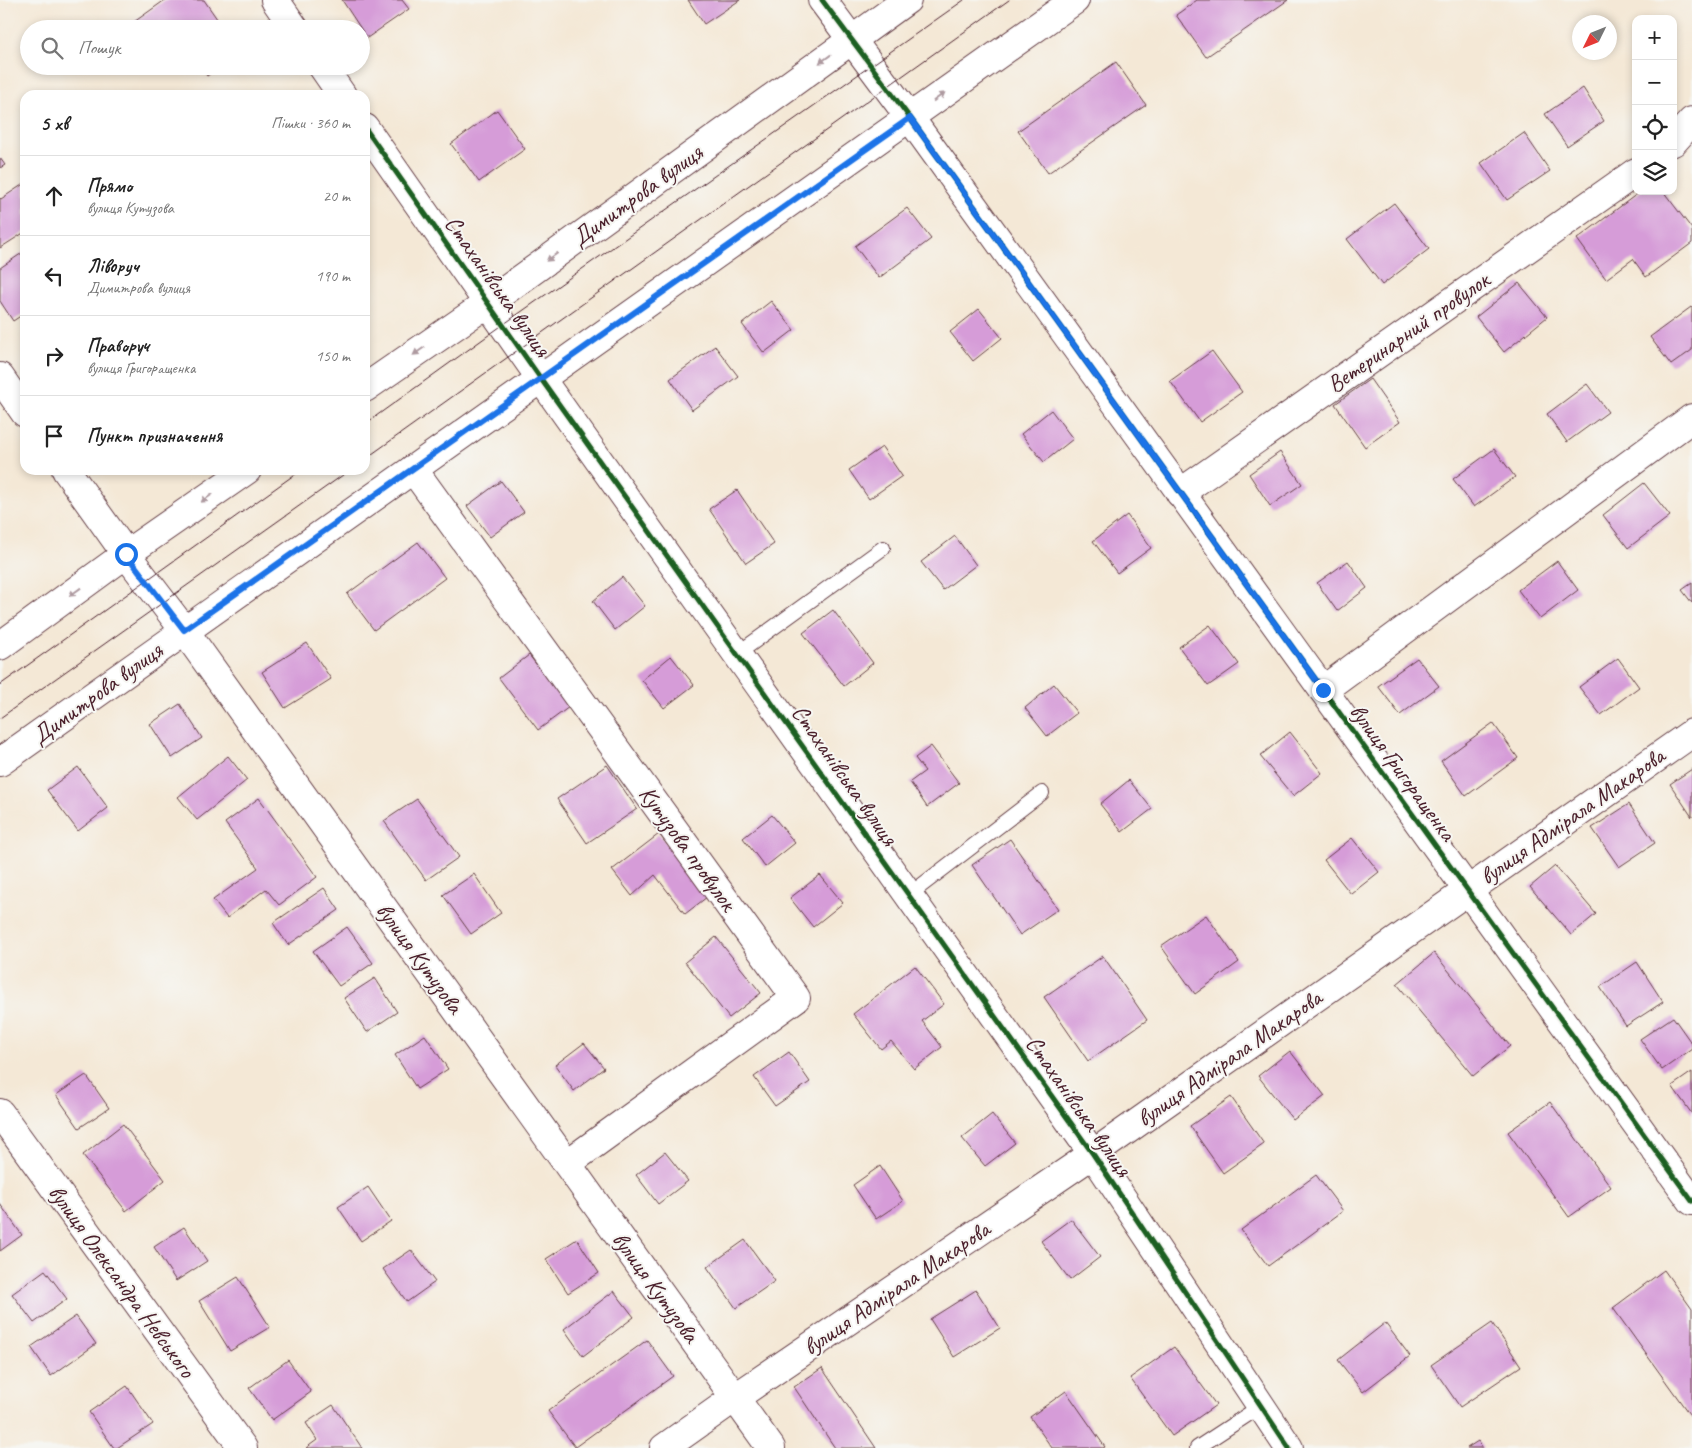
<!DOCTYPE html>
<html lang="uk">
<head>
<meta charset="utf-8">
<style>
	body { margin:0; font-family:Caveat,sans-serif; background:#f6f6f6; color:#222 }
	.controls { position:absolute; right:15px; top:15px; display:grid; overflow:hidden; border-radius:10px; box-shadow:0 2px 8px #0003 }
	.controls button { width:45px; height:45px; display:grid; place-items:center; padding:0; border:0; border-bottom:1px solid #e0e0e0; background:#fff; color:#222; font:25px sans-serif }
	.compass { position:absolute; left:1572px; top:15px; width:45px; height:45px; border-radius:50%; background:#fff; box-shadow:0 2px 8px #0003; rotate:227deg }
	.stop { position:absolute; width:15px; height:15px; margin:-11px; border:4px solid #1a73e8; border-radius:50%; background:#fff }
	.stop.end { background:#1a73e8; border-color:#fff; box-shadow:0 1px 5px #0008 }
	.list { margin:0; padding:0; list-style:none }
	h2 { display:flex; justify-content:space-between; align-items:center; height:65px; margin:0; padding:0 20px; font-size:21px }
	h2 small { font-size:16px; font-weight:400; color:#767676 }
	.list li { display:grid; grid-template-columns:32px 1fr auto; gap:15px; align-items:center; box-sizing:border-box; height:80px; padding:0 20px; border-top:1px solid #e0e0e0 }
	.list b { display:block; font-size:19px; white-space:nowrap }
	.list p { margin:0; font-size:16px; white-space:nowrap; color:#767676 }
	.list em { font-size:16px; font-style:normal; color:#767676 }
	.icon { flex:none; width:28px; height:28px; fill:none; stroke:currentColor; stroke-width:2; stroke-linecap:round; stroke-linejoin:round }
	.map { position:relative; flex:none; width:1692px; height:1448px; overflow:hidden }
	.search { position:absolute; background:#fff; box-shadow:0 2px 8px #0003; left:20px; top:20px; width:350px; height:55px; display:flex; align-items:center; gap:12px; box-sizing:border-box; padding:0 18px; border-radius:28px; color:#767676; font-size:19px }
	.panel { position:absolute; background:#fff; box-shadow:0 2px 8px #0003; left:20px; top:90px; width:350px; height:385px; border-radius:15px }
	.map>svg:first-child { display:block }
	.building { fill:#d69cd8 }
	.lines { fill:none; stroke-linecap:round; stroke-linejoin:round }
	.service-casing { stroke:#643d45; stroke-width:16 }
	.minor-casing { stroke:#643d45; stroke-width:30 }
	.tertiary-casing { stroke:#643d45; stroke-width:30 }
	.service { stroke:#fff; stroke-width:14 }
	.minor { stroke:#fff; stroke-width:28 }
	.tertiary { stroke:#fff; stroke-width:28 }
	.tram { stroke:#4a1f2b; stroke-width:1 }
	.cycleway-casing { stroke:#f6f6f2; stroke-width:8 }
	.cycleway { stroke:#1b5e20; stroke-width:5 }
	.oneway { fill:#ae9aa0 }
	.route { stroke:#1a73e8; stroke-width:6 }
	.labels { text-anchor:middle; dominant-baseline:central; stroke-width:4; stroke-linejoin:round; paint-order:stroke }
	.street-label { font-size:24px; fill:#4a1f2b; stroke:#f6f6f2 }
</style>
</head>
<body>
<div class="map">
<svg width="1692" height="1448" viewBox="0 0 1692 1448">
	<rect width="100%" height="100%" fill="#f6f6f2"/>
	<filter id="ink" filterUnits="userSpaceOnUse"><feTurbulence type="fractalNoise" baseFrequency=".02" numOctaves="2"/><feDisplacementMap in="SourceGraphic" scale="10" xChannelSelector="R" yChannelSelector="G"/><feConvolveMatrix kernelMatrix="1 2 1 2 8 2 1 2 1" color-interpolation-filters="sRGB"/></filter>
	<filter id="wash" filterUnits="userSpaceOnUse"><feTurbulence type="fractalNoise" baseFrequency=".0096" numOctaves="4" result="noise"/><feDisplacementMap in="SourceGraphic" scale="20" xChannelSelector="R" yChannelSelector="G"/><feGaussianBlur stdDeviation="1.12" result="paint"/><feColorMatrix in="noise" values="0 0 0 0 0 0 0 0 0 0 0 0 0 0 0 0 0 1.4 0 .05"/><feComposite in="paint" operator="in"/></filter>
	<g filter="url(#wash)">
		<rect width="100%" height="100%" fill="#f4e8d6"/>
		<g id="blocks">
			<g class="building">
				<polygon points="165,0 204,0 224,29 139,29 134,22"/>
				<polygon points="342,0 402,0 409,9 367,38"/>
				<polygon points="688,0 740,0 704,24"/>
				<polygon points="1197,0 1288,0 1206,57 1176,15"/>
				<polygon points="1116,62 1146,105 1048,173 1018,131"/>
				<polygon points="200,66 221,66 207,76"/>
				<polygon points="1583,88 1604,121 1567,146 1545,114"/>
				<polygon points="497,110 525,149 479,182 451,144"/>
				<polygon points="1524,133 1550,171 1507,200 1481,163"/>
				<polygon points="0,158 5,165 0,168"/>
				<polygon points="25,183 25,232 0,248 0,198 1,199"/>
				<polygon points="1641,191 1663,191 1692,229 1692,243 1646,277 1633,259 1606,279 1577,239"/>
				<polygon points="1394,203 1429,249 1382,285 1347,239"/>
				<polygon points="907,208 931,239 879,278 855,246"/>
				<polygon points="365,249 370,257 365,261"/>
				<polygon points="25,251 25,313 13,321 0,301 0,268"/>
				<polygon points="1519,283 1547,317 1504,352 1476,317"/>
				<polygon points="771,301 794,330 764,353 742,324"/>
				<polygon points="1691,307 1692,308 1692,350 1671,365 1650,337"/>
				<polygon points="979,309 1002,338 973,361 950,332"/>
				<polygon points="715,346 738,376 692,410 670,379"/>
				<polygon points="1212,351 1242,392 1200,422 1170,381"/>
				<polygon points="1370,379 1400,422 1365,447 1335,404"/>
				<polygon points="1587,384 1608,412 1567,442 1547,414"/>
				<polygon points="1051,410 1073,439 1044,462 1021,434"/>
				<polygon points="882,447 902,476 869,499 849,470"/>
				<polygon points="1494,449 1515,477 1474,507 1453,479"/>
				<polygon points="1280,452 1302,484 1270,506 1249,474"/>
				<polygon points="501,481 524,512 490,537 467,506"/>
				<polygon points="1644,483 1670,516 1628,548 1603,515"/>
				<polygon points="737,490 774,544 746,563 709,509"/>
				<polygon points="1127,515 1151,548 1117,573 1093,541"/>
				<polygon points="955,536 976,565 943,590 921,562"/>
				<polygon points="418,542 445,578 374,630 347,594"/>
				<polygon points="1348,561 1367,588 1337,611 1317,583"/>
				<polygon points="1557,561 1578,590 1540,619 1518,590"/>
				<polygon points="622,577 645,606 615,630 593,601"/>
				<polygon points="1692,583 1692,603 1682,590"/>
				<polygon points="833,610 873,663 844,686 803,633"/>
				<polygon points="1210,625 1239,664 1208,686 1179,647"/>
				<polygon points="307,643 331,679 285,708 262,672"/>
				<polygon points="529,655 569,707 538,730 499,678"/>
				<polygon points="671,656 694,685 664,708 642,680"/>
				<polygon points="1417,658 1439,686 1400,715 1378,686"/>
				<polygon points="1618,658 1639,687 1601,715 1579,687"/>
				<polygon points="1054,684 1077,713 1047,736 1025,708"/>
				<polygon points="180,704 202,738 172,758 150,724"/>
				<polygon points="1493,723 1518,758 1466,796 1441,761"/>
				<polygon points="1290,732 1322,773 1293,796 1260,756"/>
				<polygon points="931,746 959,783 927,807 910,782 925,771 915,758"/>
				<polygon points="228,756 247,780 197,820 178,797"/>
				<polygon points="607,765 637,809 587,843 557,799"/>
				<polygon points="78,767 108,808 78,831 47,790"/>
				<polygon points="1692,769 1692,817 1670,784"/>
				<polygon points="1129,780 1152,809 1122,832 1100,804"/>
				<polygon points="259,798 317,877 279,905 266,889 227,918 213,900 258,868 225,823"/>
				<polygon points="417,799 459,857 426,880 384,821"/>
				<polygon points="1629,804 1655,843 1619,867 1592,828"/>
				<polygon points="772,815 795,843 765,867 743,838"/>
				<polygon points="659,834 707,897 685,914 655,875 632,896 612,870"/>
				<polygon points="1352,838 1379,872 1351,894 1324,860"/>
				<polygon points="1010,839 1058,909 1020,935 972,865"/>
				<polygon points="1555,866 1596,914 1571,935 1530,887"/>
				<polygon points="474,874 501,913 471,934 443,895"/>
				<polygon points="820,875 843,903 813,927 790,898"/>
				<polygon points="324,888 339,910 288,945 273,923"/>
				<polygon points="1206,915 1239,962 1195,994 1161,946"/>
				<polygon points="347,927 373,963 339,986 313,951"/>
				<polygon points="716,937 761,993 729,1018 685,962"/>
				<polygon points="1434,953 1510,1046 1473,1076 1397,984"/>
				<polygon points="1103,956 1147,1020 1088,1061 1044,997"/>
				<polygon points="1637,962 1663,1002 1626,1026 1600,987"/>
				<polygon points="915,966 944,1004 922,1021 942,1047 914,1069 891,1041 881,1049 853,1014"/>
				<polygon points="375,978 397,1012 367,1032 344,998"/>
				<polygon points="1673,1017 1692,1044 1692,1049 1662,1070 1640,1039"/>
				<polygon points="425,1035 448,1069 417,1089 395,1055"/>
				<polygon points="584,1043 604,1068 574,1091 555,1065"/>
				<polygon points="1290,1051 1325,1096 1293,1120 1258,1076"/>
				<polygon points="789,1052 810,1082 775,1106 754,1077"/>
				<polygon points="1692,1072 1692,1114 1672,1086"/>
				<polygon points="86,1075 109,1108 79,1128 56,1095"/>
				<polygon points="1231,1097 1264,1144 1223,1173 1190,1126"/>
				<polygon points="1550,1102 1611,1187 1569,1217 1508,1132"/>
				<polygon points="992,1114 1015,1143 985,1166 962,1138"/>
				<polygon points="123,1124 165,1180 126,1211 83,1155"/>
				<polygon points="665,1152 688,1181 658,1204 636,1175"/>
				<polygon points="880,1166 903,1201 876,1219 853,1185"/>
				<polygon points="1316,1175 1343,1211 1268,1266 1241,1230"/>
				<polygon points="368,1187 391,1221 361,1241 338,1207"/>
				<polygon points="0,1204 22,1235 0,1251"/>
				<polygon points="1071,1219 1100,1257 1070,1280 1041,1241"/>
				<polygon points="184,1227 207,1261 176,1281 154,1247"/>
				<polygon points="577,1239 599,1273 568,1293 546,1259"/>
				<polygon points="745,1240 775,1281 736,1308 707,1267"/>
				<polygon points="411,1250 435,1282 407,1302 383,1269"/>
				<polygon points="45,1270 67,1299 34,1323 12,1294"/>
				<polygon points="1664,1270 1692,1309 1692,1418 1613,1308"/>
				<polygon points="238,1277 270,1327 230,1351 199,1301"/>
				<polygon points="976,1290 1000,1328 954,1357 930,1319"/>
				<polygon points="614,1291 634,1317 583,1356 564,1329"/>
				<polygon points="76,1316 96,1344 51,1376 31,1347"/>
				<polygon points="1385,1323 1410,1356 1363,1392 1338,1360"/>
				<polygon points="1492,1323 1521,1366 1460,1407 1431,1365"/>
				<polygon points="647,1340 673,1376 575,1447 548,1411"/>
				<polygon points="1174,1347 1216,1405 1172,1436 1130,1378"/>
				<polygon points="288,1360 311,1392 272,1420 249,1388"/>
				<polygon points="822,1368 876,1448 835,1448 794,1387"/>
				<polygon points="127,1386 153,1424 117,1448 114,1448 89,1412"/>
				<polygon points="1066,1391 1105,1447 1103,1448 1052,1448 1030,1417"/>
				<polygon points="333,1405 362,1448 306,1448 317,1440 306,1423"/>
				<polygon points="1478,1441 1483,1448 1467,1448"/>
			</g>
		</g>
	</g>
	<g filter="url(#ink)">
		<use href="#blocks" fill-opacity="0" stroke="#643d45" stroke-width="1"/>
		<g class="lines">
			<defs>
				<g id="service">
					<polyline points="737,654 883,548"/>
					<polyline points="909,895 1042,793"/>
					<polyline points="1197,1448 1261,1406"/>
				</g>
				<g id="minor">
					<polyline points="275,0 295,29"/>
					<polyline points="822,0 910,118 1692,1201"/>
					<polyline points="322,66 342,95"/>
					<polyline points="365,128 541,379 1093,1154 1289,1448"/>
					<polyline points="1673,142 1692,121"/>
					<polyline points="0,377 25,413"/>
					<polyline points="413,469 796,998 568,1163"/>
					<polyline points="66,470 126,554 184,630 771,1448"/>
					<polyline points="1180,493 1636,172"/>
					<polyline points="1323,690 1692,418"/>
					<polyline points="0,1113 243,1448"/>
					<polyline points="664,1448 736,1397 1093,1154 1692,733"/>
				</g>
				<g id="tertiary">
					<polyline points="365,388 488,303 907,0"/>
					<polyline points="0,646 126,554 247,470"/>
					<polyline points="0,762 1075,0"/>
				</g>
			</defs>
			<use href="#service" class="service-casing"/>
			<use href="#minor" class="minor-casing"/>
			<use href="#tertiary" class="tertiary-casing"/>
			<use href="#service" class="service"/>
			<use href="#minor" class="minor"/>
			<use href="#tertiary" class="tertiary"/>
			<g class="tram">
				<polyline points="365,424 504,324 964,0"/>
				<polyline points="365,459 1009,0"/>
				<polyline points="0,685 301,470"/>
				<polyline points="0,718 350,470"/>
			</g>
			<defs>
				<g id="cycleway">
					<polyline points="822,0 910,118 1692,1201"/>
					<polyline points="365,128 541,379 1093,1154 1289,1448"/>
				</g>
			</defs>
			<use href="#cycleway" class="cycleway-casing"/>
			<use href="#cycleway" class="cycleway"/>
		</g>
		<defs><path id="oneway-solid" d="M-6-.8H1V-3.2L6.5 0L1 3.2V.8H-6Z" transform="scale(1.25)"/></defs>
		<g class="oneway">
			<use href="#oneway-solid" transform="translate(825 59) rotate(144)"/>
			<use href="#oneway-solid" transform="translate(939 97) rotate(-36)"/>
			<use href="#oneway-solid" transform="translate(552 257) rotate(144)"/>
			<use href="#oneway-solid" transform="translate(419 351) rotate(145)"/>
			<use href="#oneway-solid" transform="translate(207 498) rotate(145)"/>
			<use href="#oneway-solid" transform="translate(75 592) rotate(144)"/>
		</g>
	</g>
	<g class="lines" filter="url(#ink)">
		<polyline class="route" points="126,554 184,630 910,118 1323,690"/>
	</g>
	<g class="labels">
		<g class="street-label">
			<text transform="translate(637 195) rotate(-36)">Димитрова вулиця</text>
			<text transform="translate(498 286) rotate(55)">Стаханівська вулиця</text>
			<text transform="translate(1408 332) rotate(-35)">Ветеринарний провулок</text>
			<text transform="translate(97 693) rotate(-36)">Димитрова вулиця</text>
			<text transform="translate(1403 772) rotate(54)">вулиця Григоращенка</text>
			<text transform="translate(845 775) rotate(55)">Стаханівська вулиця</text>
			<text transform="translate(1572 816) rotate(-35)">вулиця Адмірала Макарова</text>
			<text transform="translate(688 848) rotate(54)">Кутузова провулок</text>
			<text transform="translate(420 958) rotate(54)">вулиця Кутузова</text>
			<text transform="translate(1229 1058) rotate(-35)">вулиця Адмірала Макарова</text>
			<text transform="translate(1079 1106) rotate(55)">Стаханівська вулиця</text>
			<text transform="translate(122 1281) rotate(54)">вулиця Олександра Невського</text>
			<text transform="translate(656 1287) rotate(54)">вулиця Кутузова</text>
			<text transform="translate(896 1288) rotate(-34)">вулиця Адмірала Макарова</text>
		</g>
	</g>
</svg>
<div class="controls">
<button>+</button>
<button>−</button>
<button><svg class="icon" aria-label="locate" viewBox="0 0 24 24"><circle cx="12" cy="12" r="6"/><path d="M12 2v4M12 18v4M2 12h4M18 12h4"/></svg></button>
<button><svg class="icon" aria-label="layers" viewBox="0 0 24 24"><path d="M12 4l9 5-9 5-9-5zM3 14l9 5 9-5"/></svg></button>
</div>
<svg class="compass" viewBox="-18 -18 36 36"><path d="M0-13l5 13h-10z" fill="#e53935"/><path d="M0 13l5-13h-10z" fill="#767676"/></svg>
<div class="stop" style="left:126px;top:554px"></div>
<div class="stop end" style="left:1323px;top:690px"></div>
<div class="search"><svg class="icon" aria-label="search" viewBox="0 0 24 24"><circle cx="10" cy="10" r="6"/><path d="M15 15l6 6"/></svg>Пошук</div>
<section class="panel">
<h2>5 хв<small>Пішки · 360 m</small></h2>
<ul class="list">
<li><svg class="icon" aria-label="ahead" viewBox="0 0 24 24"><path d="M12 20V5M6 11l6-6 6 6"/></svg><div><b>Прямо</b><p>вулиця Кутузова</p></div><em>20 m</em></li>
<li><svg class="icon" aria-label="left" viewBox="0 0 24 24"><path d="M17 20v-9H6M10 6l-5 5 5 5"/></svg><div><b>Ліворуч</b><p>Димитрова вулиця</p></div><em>190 m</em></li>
<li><svg class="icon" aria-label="right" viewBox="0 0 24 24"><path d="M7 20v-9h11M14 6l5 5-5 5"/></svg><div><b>Праворуч</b><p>вулиця Григоращенка</p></div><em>150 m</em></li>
<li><svg class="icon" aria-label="arrive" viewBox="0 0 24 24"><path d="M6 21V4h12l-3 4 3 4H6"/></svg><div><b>Пункт призначення</b></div></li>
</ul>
</section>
</div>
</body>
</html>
